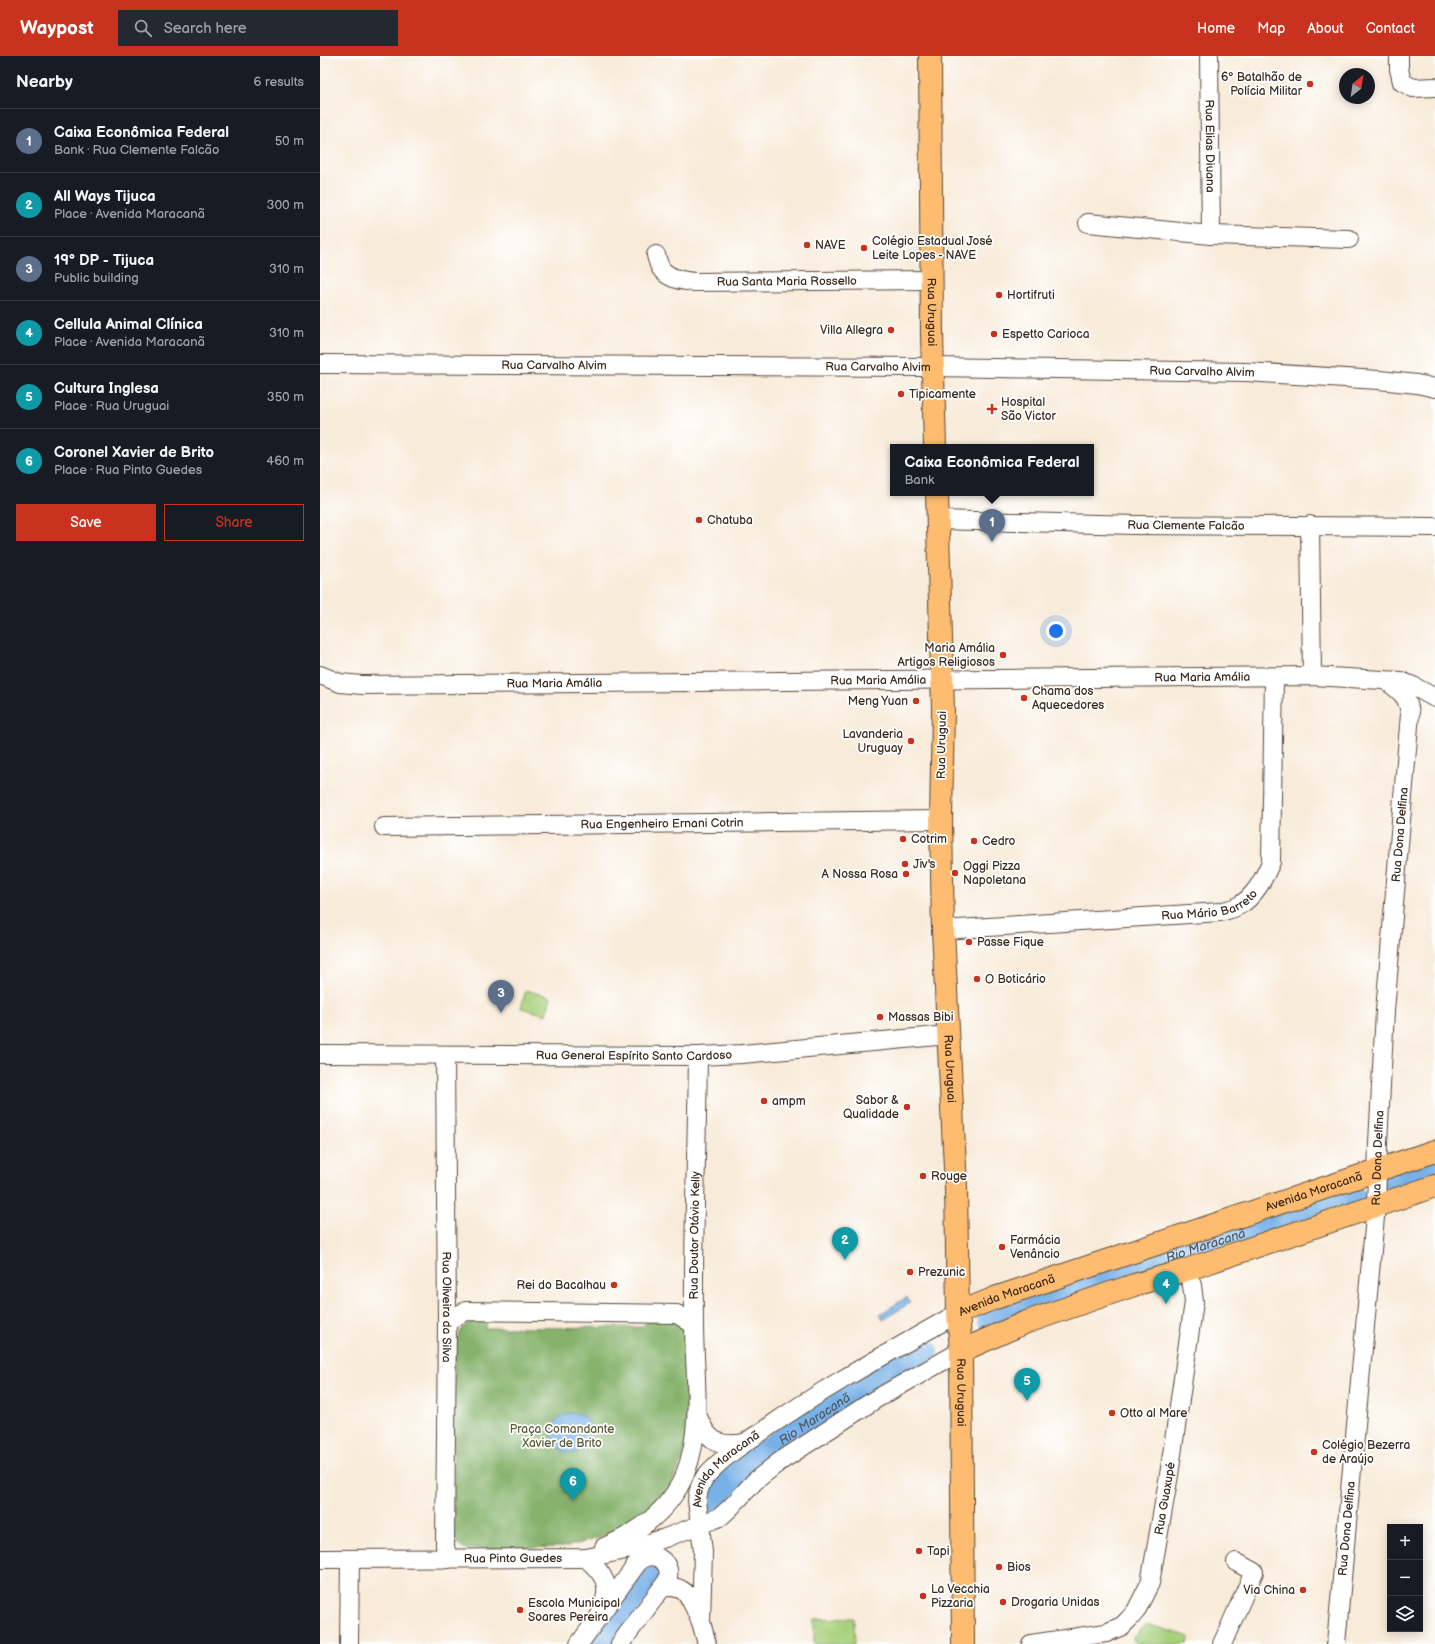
<!DOCTYPE html>
<html lang="en">
<head>
<meta charset="utf-8">
<style>
	body { margin:0; font-family:"Balsamiq Sans",sans-serif; background:#242831; color:#f1f3f6 }
	.controls { position:absolute; right:12px; bottom:12px; display:grid; overflow:hidden; border-radius:0px; box-shadow:0 2px 10px #0003 }
	.controls button { width:36px; height:36px; display:grid; place-items:center; padding:0; border:0; border-bottom:1px solid #363941; background:#171b24; color:#f1f3f6; font:20px sans-serif }
	.compass { position:absolute; left:1019px; top:12px; width:36px; height:36px; border-radius:50%; background:#171b24; box-shadow:0 2px 10px #0003; rotate:30deg }
	.you { position:absolute; left:736px; top:575px; width:14px; height:14px; margin:-10px; border:3px solid #fff; border-radius:50%; background:#1a73e8; box-shadow:0 0 0 6px #1a73e833 }
	.badge { display:grid; place-items:center; width:26px; height:26px; border-radius:50%; background:#c8321e; color:#fff; font-size:13px; font-weight:700 }
	.pin { position:absolute; translate:-50% -33px; filter:drop-shadow(0 1px 2px #0008) }
	.pin::after { content:''; position:absolute; top:21px; width:14px; height:12px; background:inherit; clip-path:polygon(0 0,100% 0,50% 100%) }
	.popup { position:absolute; left:570px; top:388px; width:204px; height:52px; box-sizing:border-box; display:grid; place-content:center; border-radius:0px; background:#171b24; filter:drop-shadow(0 1px 3px #0005); font-size:13px; white-space:nowrap; color:#9ea1a6 }
	.popup b { font-size:15px; color:#f1f3f6 }
	.popup::after { content:''; position:absolute; left:50%; top:100%; margin-left:-8px; border:8px solid transparent; border-top-color:#171b24 }
	.list { margin:0; padding:0; list-style:none }
	h2 { display:flex; justify-content:space-between; align-items:center; height:52px; margin:0; padding:0 16px; font-size:17px }
	h2 small { font-size:13px; font-weight:400; color:#9ea1a6 }
	.list li { display:grid; grid-template-columns:26px 1fr auto; gap:12px; align-items:center; box-sizing:border-box; height:64px; padding:0 16px; border-top:1px solid #363941 }
	.list b { display:block; font-size:15px; white-space:nowrap }
	.list p { margin:0; font-size:13px; white-space:nowrap; color:#9ea1a6 }
	.list em { font-size:13px; font-style:normal; color:#9ea1a6 }
	.actions { display:flex; gap:8px; padding:12px 16px }
	.actions a { flex:1; padding:9px 0; border:1px solid #c8321e; border-radius:0px; text-align:center; font-size:14px; color:#c8321e }
	.actions .main { background:#c8321e; color:#fff }
	.icon { flex:none; width:22px; height:22px; fill:none; stroke:currentColor; stroke-width:2; stroke-linecap:round; stroke-linejoin:round }
	.map { position:relative; flex:none; width:1115px; height:1588px; overflow:hidden }
	header { display:flex; align-items:center; gap:24px; box-sizing:border-box; height:56px; padding:0 20px; background:#c8321e; color:#fff }
	header strong { font-size:19px }
	nav { display:flex; gap:22px; margin-inline-start:auto; font-size:14px }
	.search { width:280px; height:36px; background:#242831; display:flex; align-items:center; gap:10px; box-sizing:border-box; padding:0 14px; border-radius:0px; color:#9ea1a6; font-size:15px }
	main { display:flex }
	aside { flex:1; background:#171b24 }
	.map>svg:first-child { display:block }
	.green { fill:#a8d07c; stroke:#727d4d }
	.forest { fill:#86b26c; stroke:#606e45 }
	.water { fill:#77b0e7; stroke:#596d82 }
	.lines { fill:none; stroke-linecap:round; stroke-linejoin:round }
	.river { stroke:#77b0e7; stroke-width:26 }
	.minor-casing { stroke:#57473a; stroke-width:20 }
	.major-casing { stroke:#57473a; stroke-width:24 }
	.minor { stroke:#fff; stroke-width:18 }
	.major { stroke:#fdbc70; stroke-width:22 }
	.poi-dot { fill:#c8321e; stroke:#fff; stroke-width:1.5 }
	.labels { text-anchor:middle; dominant-baseline:central; stroke-width:3.5; stroke-linejoin:round; paint-order:stroke }
	.poi-label { font-size:12px; fill:#3b2a1e; stroke:#fff; text-anchor:start }
	.street-label { font-size:12px; fill:#3b2a1e; stroke:#fff }
	.park-label { font-size:12px; fill:#5c5c3a; stroke:#fff }
	.water-label { font-size:13px; font-style:italic; fill:#505964; stroke:#fff }
</style>
</head>
<body>
<header>
<strong>Waypost</strong>
<div class="search"><svg class="icon" aria-label="search" viewBox="0 0 24 24"><circle cx="10" cy="10" r="6"/><path d="M15 15l6 6"/></svg>Search here</div>
<nav><a>Home</a><a>Map</a><a>About</a><a>Contact</a></nav>
</header>
<main>
<aside>
<h2>Nearby<small>6 results</small></h2>
<ul class="list">
<li><span class="badge" style="background:#5c6f8a">1</span><div><b>Caixa Econômica Federal</b><p>Bank · Rua Clemente Falcão</p></div><em>50 m</em></li>
<li><span class="badge" style="background:#0f9aa8">2</span><div><b>All Ways Tijuca</b><p>Place · Avenida Maracanã</p></div><em>300 m</em></li>
<li><span class="badge" style="background:#5c6f8a">3</span><div><b>19º DP - Tijuca</b><p>Public building</p></div><em>310 m</em></li>
<li><span class="badge" style="background:#0f9aa8">4</span><div><b>Cellula Animal Clínica</b><p>Place · Avenida Maracanã</p></div><em>310 m</em></li>
<li><span class="badge" style="background:#0f9aa8">5</span><div><b>Cultura Inglesa</b><p>Place · Rua Uruguai</p></div><em>350 m</em></li>
<li><span class="badge" style="background:#0f9aa8">6</span><div><b>Coronel Xavier de Brito</b><p>Place · Rua Pinto Guedes</p></div><em>460 m</em></li>
</ul>
<div class="actions"><a class="main">Save</a><a>Share</a></div>
</aside>
<div class="map">
<svg width="1115" height="1588" viewBox="0 0 1115 1588">
	<rect width="100%" height="100%" fill="#fff"/>
	<filter id="ink" filterUnits="userSpaceOnUse"><feTurbulence type="fractalNoise" baseFrequency=".025" numOctaves="2"/><feDisplacementMap in="SourceGraphic" scale="8" xChannelSelector="R" yChannelSelector="G"/><feConvolveMatrix kernelMatrix="1 2 1 2 8 2 1 2 1" color-interpolation-filters="sRGB"/></filter>
	<filter id="wash" filterUnits="userSpaceOnUse"><feTurbulence type="fractalNoise" baseFrequency=".012" numOctaves="4" result="noise"/><feDisplacementMap in="SourceGraphic" scale="16" xChannelSelector="R" yChannelSelector="G"/><feGaussianBlur stdDeviation="0.9" result="paint"/><feColorMatrix in="noise" values="0 0 0 0 0 0 0 0 0 0 0 0 0 0 0 0 0 1.4 0 .05"/><feComposite in="paint" operator="in"/></filter>
	<g filter="url(#wash)">
		<rect width="100%" height="100%" fill="#f8ebd9"/>
		<g class="green">
			<polygon points="206,934 231,941 226,959 201,952"/>
			<polygon points="534,1562 535,1588 494,1588 494,1563"/>
			<polygon points="827,1568 870,1581 867,1588 817,1588 812,1582"/>
		</g>
		<path class="forest" d="M 330,1262 L 359,1267 L 368,1277 L 370,1372 L 364,1400 L 353,1426 L 337,1452 L 296,1477 L 261,1487 L 245,1491 L 146,1493 L 136,1487 L 133,1478 L 134,1293 C 141,1269 145,1265 170,1263 L 164,1272 L 322,1271 Z"/>
		<g class="water">
			<polygon points="587,1241 590,1247 563,1264 560,1258"/>
			<circle cx="252" cy="1377" r="20"/>
		</g>
		<g class="lines">
			<g class="river">
				<polyline points="1070,1129 1115,1114"/>
				<path id="s1" d="M 670,1263 L 723,1242 L 1034,1142"/>
				<path id="s2" d="M 393,1442 L 417,1418 L 444,1397 L 567,1315 L 585,1304 L 605,1294"/>
				<polyline points="277,1588 335,1512"/>
			</g>
		</g>
	</g>
	<g filter="url(#ink)">
		<g class="lines">
			<defs>
				<g id="minor">
					<path id="s3" d="M 889,0 L 891,179"/>
					<polyline points="1079,0 1079,13 1082,26 1093,32 1115,31"/>
					<polyline points="768,167 891,179 1029,183"/>
					<path id="s4" d="M 336,199 C 337,203 339,210 342,214 C 350,223 362,225 374,226 L 612,224"/>
					<path id="s5" d="M 0,308 L 613,311 L 926,316 L 1059,324 L 1097,328 L 1115,332"/>
					<path id="s6" d="M 618,464 L 816,469 L 1115,471"/>
					<polyline points="990,469 992,620"/>
					<path id="s7" d="M 0,619 L 20,627 L 42,629 L 992,620 L 1081,625 L 1093,630 L 1115,642"/>
					<path id="s8" d="M 64,771 L 621,764"/>
					<path id="s9" d="M 623,874 L 900,856 C 906,854 913,853 918,850 C 935,841 944,822 951,806 L 954,621"/>
					<path id="s10" d="M 0,998 L 378,1000 L 422,998 L 628,979"/>
					<path id="s11" d="M 125,999 L 127,1265 L 125,1490 L 128,1503"/>
					<polyline points="127,1265 146,1255 357,1258 374,1269"/>
					<path d="M 377,1358 C 386,1383 397,1392 424,1387"/>
					<path id="s12" d="M 284,1491 C 318,1477 350,1454 365,1418 C 384,1370 374,1318 374,1269 C 373,1179 377,1090 378,1000"/>
					<path d="M 266,1502 C 284,1518 292,1529 282,1553"/>
					<path id="s13" d="M 0,1503 L 266,1502 L 306,1494 L 345,1482 L 400,1461 L 410,1452 L 435,1425 L 459,1406 L 556,1343 L 641,1295"/>
					<path d="M 342,1532 C 367,1526 371,1545 380,1564"/>
					<polyline points="29,1588 30,1503"/>
					<path d="M 259,1588 L 319,1505 C 333,1493 354,1506 347,1525 L 300,1588"/>
					<path id="s14" d="M 387,1588 L 381,1566 L 383,1495 L 377,1444 C 378,1435 380,1428 385,1421 C 402,1401 426,1386 447,1372 C 508,1329 574,1294 638,1257"/>
					<path id="s15" d="M 711,1588 L 786,1577 L 802,1570 L 809,1563 L 816,1555 L 830,1527 L 849,1419 L 874,1246 L 872,1229 L 866,1214"/>
					<polyline points="902,1588 934,1516 916,1506"/>
					<path id="s16" d="M 1016,1588 L 1056,1150 L 1058,1087 L 1065,955 L 1090,658 C 1088,640 1081,636 1067,625"/>
				</g>
				<g id="major">
					<path id="s17" d="M 610,0 L 612,279 L 615,391"/>
					<path id="s18" d="M 617,437 L 623,654 L 621,764 L 623,874 L 636,1131 L 638,1257 L 641,1295 L 643,1588"/>
					<path id="s19" d="M 638,1257 L 675,1242 L 1115,1095"/>
					<polyline points="641,1295 704,1267 814,1229 866,1214 1115,1130"/>
				</g>
			</defs>
			<use href="#minor" class="minor-casing"/>
			<use href="#major" class="major-casing"/>
			<use href="#minor" class="minor"/>
			<use href="#major" class="major"/>
		</g>
	</g>
	<g class="poi-dot">
		<circle cx="990" cy="28" r="4"/>
		<circle cx="487" cy="189" r="4"/>
		<circle cx="544" cy="192" r="4"/>
		<circle cx="679" cy="239" r="4"/>
		<circle cx="571" cy="274" r="4"/>
		<circle cx="674" cy="278" r="4"/>
		<circle cx="581" cy="338" r="4"/>
		<path d="M670 347h4v4h4v4h-4v4h-4v-4h-4v-4h4z"/>
		<circle cx="379" cy="464" r="4"/>
		<circle cx="683" cy="599" r="4"/>
		<circle cx="704" cy="642" r="4"/>
		<circle cx="596" cy="645" r="4"/>
		<circle cx="591" cy="685" r="4"/>
		<circle cx="583" cy="783" r="4"/>
		<circle cx="654" cy="785" r="4"/>
		<circle cx="585" cy="808" r="4"/>
		<circle cx="635" cy="817" r="4"/>
		<circle cx="586" cy="818" r="4"/>
		<circle cx="649" cy="886" r="4"/>
		<circle cx="657" cy="923" r="4"/>
		<circle cx="560" cy="961" r="4"/>
		<circle cx="444" cy="1045" r="4"/>
		<circle cx="587" cy="1051" r="4"/>
		<circle cx="603" cy="1120" r="4"/>
		<circle cx="682" cy="1191" r="4"/>
		<circle cx="590" cy="1216" r="4"/>
		<circle cx="294" cy="1229" r="4"/>
		<circle cx="792" cy="1357" r="4"/>
		<circle cx="994" cy="1396" r="4"/>
		<circle cx="599" cy="1495" r="4"/>
		<circle cx="679" cy="1511" r="4"/>
		<circle cx="983" cy="1534" r="4"/>
		<circle cx="603" cy="1540" r="4"/>
		<circle cx="683" cy="1546" r="4"/>
		<circle cx="200" cy="1554" r="4"/>
	</g>
	<g class="labels">
		<g class="poi-label">
			<text x="982" y="21" text-anchor="end">6º Batalhão de<tspan x="982" dy="14">Polícia Militar</tspan></text>
			<text x="552" y="185">Colégio Estadual José<tspan x="552" dy="14">Leite Lopes - NAVE</tspan></text>
			<text x="495" y="189">NAVE</text>
			<text x="687" y="239">Hortifruti</text>
			<text x="563" y="274" text-anchor="end">Villa Allegra</text>
			<text x="682" y="278">Espetto Carioca</text>
			<text x="589" y="338">Tipicamente</text>
			<text x="681" y="346">Hospital<tspan x="681" dy="14">São Victor</tspan></text>
			<text x="387" y="464">Chatuba</text>
			<text x="675" y="592" text-anchor="end">Maria Amália<tspan x="675" dy="14">Artigos Religiosos</tspan></text>
			<text x="712" y="635">Chama dos<tspan x="712" dy="14">Aquecedores</tspan></text>
			<text x="588" y="645" text-anchor="end">Meng Yuan</text>
			<text x="583" y="678" text-anchor="end">Lavanderia<tspan x="583" dy="14">Uruguay</tspan></text>
			<text x="591" y="783">Cotrim</text>
			<text x="662" y="785">Cedro</text>
			<text x="593" y="808">Jiv's</text>
			<text x="643" y="810">Oggi Pizza<tspan x="643" dy="14">Napoletana</tspan></text>
			<text x="578" y="818" text-anchor="end">A Nossa Rosa</text>
			<text x="657" y="886">Passe Fique</text>
			<text x="665" y="923">O Boticário</text>
			<text x="568" y="961">Massas Bibi</text>
			<text x="579" y="1044" text-anchor="end">Sabor &amp;<tspan x="579" dy="14">Qualidade</tspan></text>
			<text x="452" y="1045">ampm</text>
			<text x="611" y="1120">Rouge</text>
			<text x="690" y="1184">Farmácia<tspan x="690" dy="14">Venâncio</tspan></text>
			<text x="598" y="1216">Prezunic</text>
			<text x="286" y="1229" text-anchor="end">Rei do Bacalhau</text>
			<text x="800" y="1357">Otto al Mare</text>
			<text x="1002" y="1389">Colégio Bezerra<tspan x="1002" dy="14">de Araújo</tspan></text>
			<text x="607" y="1495">Tapi</text>
			<text x="687" y="1511">Bios</text>
			<text x="611" y="1533">La Vecchia<tspan x="611" dy="14">Pizzaria</tspan></text>
			<text x="975" y="1534" text-anchor="end">Via China</text>
			<text x="691" y="1546">Drogaria Unidas</text>
			<text x="208" y="1547">Escola Municipal<tspan x="208" dy="14">Soares Pereira</tspan></text>
		</g>
		<g class="street-label">
			<text stroke="none"><textPath href="#s3" startOffset="90">Rua Elias Diuana</textPath></text>
			<text stroke="none"><textPath href="#s4" startOffset="144">Rua Santa Maria Rossello</textPath></text>
			<text stroke="none"><textPath href="#s17" startOffset="256">Rua Uruguai</textPath></text>
			<text stroke="none"><textPath href="#s5" startOffset="234">Rua Carvalho Alvim</textPath></text>
			<text stroke="none"><textPath href="#s5" startOffset="558">Rua Carvalho Alvim</textPath></text>
			<text stroke="none"><textPath href="#s5" startOffset="882">Rua Carvalho Alvim</textPath></text>
			<text stroke="none"><textPath href="#s6" startOffset="248">Rua Clemente Falcão</textPath></text>
			<text stroke="none"><textPath href="#s7" startOffset="884">Rua Maria Amália</textPath></text>
			<text stroke="none"><textPath href="#s7" startOffset="560">Rua Maria Amália</textPath></text>
			<text stroke="none"><textPath href="#s7" startOffset="236">Rua Maria Amália</textPath></text>
			<text transform="translate(622 689) rotate(-89)">Rua Uruguai</text>
			<text stroke="none"><textPath href="#s8" startOffset="278">Rua Engenheiro Ernani Cotrin</textPath></text>
			<text stroke="none"><textPath href="#s16" startOffset="812">Rua Dona Delfina</textPath></text>
			<text stroke="none"><textPath href="#s9" startOffset="269">Rua Mário Barreto</textPath></text>
			<text stroke="none"><textPath href="#s10" startOffset="314">Rua General Espírito Santo Cardoso</textPath></text>
			<text stroke="none"><textPath href="#s18" startOffset="576">Rua Uruguai</textPath></text>
			<text stroke="none"><textPath href="#s16" startOffset="488">Rua Dona Delfina</textPath></text>
			<text stroke="none"><textPath href="#s19" startOffset="376">Avenida Maracanã</textPath></text>
			<text stroke="none"><textPath href="#s12" startOffset="352">Rua Doutor Otávio Kelly</textPath></text>
			<text stroke="none"><textPath href="#s19" startOffset="52">Avenida Maracanã</textPath></text>
			<text stroke="none"><textPath href="#s11" startOffset="252">Rua Oliveira da Silva</textPath></text>
			<text stroke="none"><textPath href="#s18" startOffset="900">Rua Uruguai</textPath></text>
			<text stroke="none"><textPath href="#s14" startOffset="188">Avenida Maracanã</textPath></text>
			<text stroke="none"><textPath href="#s15" startOffset="231">Rua Guaxupé</textPath></text>
			<text stroke="none"><textPath href="#s16" startOffset="116">Rua Dona Delfina</textPath></text>
			<text stroke="none"><textPath href="#s13" startOffset="193">Rua Pinto Guedes</textPath></text>
		</g>
		<g class="park-label">
			<text x="242" y="1373">Praça Comandante<tspan x="242" dy="14">Xavier de Brito</tspan></text>
		</g>
		<g class="water-label">
			<text stroke="none"><textPath href="#s1" startOffset="228">Rio Maracanã</textPath></text>
			<text stroke="none"><textPath href="#s2" startOffset="129">Rio Maracanã</textPath></text>
		</g>
	</g>
</svg>
<div class="controls">
<button>+</button>
<button>−</button>
<button><svg class="icon" aria-label="layers" viewBox="0 0 24 24"><path d="M12 4l9 5-9 5-9-5zM3 14l9 5 9-5"/></svg></button>
</div>
<svg class="compass" viewBox="-18 -18 36 36"><path d="M0-13l5 13h-10z" fill="#e53935"/><path d="M0 13l5-13h-10z" fill="#9ea1a6"/></svg>
<div class="you"></div>
<div class="pin badge" style="left:672px;top:486px;background:#5c6f8a">1</div>
<div class="popup"><b>Caixa Econômica Federal</b>Bank</div>
<div class="pin badge" style="left:525px;top:1204px;background:#0f9aa8">2</div>
<div class="pin badge" style="left:181px;top:957px;background:#5c6f8a">3</div>
<div class="pin badge" style="left:846px;top:1248px;background:#0f9aa8">4</div>
<div class="pin badge" style="left:707px;top:1345px;background:#0f9aa8">5</div>
<div class="pin badge" style="left:253px;top:1445px;background:#0f9aa8">6</div>
</div>
</main>
</body>
</html>
